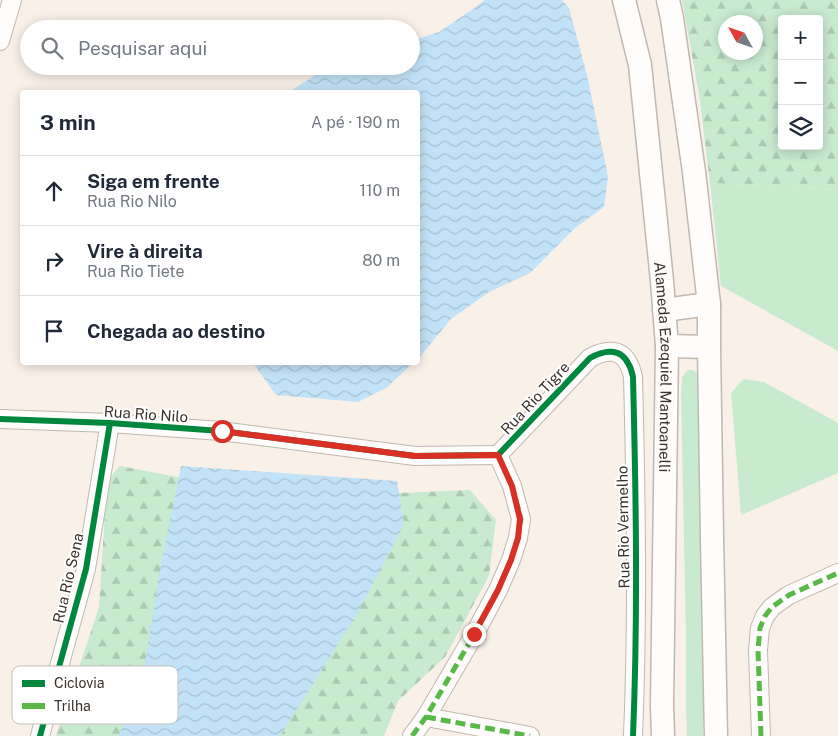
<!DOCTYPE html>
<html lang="pt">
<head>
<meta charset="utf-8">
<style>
	body { margin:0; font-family:"Public Sans",sans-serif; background:#f6f6f7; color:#1f2937 }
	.controls { position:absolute; right:15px; top:15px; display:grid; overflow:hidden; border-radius:5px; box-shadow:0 2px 12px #0003 }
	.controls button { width:45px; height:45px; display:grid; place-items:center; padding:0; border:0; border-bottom:1px solid #e0e1e3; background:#fff; color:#1f2937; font:25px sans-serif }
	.compass { position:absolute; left:718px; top:15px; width:45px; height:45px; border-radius:50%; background:#fff; box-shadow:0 2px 12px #0003; rotate:310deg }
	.stop { position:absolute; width:15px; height:15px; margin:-11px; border:4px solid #d93025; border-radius:50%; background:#fff }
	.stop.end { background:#d93025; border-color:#fff; box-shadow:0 1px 5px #0008 }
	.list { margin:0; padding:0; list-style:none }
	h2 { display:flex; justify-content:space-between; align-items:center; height:65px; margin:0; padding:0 20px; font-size:21px }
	h2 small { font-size:16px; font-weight:400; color:#747a83 }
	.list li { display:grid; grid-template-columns:32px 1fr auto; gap:15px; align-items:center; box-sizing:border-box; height:70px; padding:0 20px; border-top:1px solid #e0e1e3 }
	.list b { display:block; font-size:19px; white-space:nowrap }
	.list p { margin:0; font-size:16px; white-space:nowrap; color:#747a83 }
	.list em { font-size:16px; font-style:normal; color:#747a83 }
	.icon { flex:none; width:28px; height:28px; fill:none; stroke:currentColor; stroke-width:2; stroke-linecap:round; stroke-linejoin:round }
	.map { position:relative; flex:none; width:838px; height:736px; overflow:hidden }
	.search { position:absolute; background:#fff; box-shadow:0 2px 12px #0003; left:20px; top:20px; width:400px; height:55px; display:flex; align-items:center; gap:12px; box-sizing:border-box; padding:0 18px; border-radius:28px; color:#747a83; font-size:19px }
	.panel { position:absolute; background:#fff; box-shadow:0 2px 12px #0003; left:20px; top:90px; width:400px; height:275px; border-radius:5px }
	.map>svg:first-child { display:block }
	.grass { fill:#c8eacf }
	.forest { fill:url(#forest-firs); fill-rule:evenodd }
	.water { fill:url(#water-waves) }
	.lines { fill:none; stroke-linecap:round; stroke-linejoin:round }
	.minor-casing { stroke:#c1b8b0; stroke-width:20 }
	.major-casing { stroke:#c1b8b0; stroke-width:25 }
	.minor { stroke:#fefdfc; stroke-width:18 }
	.major { stroke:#fefdfc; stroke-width:22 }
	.quiet { stroke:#58b947; stroke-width:5; stroke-dasharray:10 5; stroke-linecap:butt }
	.cycleway-casing { stroke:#fff; stroke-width:9 }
	.cycleway { stroke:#00873e; stroke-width:6 }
	.route { stroke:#d93025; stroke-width:6 }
	.labels { text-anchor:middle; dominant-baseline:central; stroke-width:4; stroke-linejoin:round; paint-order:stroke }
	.street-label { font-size:15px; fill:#3b3129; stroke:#fff }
	.key { fill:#fff; stroke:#c4c1bf; stroke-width:1 }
	.key-label { font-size:14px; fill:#3b3129 }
</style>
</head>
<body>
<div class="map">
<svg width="838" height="736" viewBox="0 0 838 736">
	<defs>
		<pattern id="forest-firs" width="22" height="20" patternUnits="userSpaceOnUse" patternTransform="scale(1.25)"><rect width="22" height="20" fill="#c8eacf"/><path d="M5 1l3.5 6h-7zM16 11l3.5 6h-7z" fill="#adc9b2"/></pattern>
		<pattern id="water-waves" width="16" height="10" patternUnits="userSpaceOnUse" patternTransform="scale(1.25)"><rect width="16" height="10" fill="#c2e2f7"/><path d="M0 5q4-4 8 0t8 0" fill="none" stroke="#a8c2d4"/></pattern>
	</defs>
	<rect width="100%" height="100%" fill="#f9f0e8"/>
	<g class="grass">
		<polygon points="710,183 838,190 838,351 721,286"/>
		<polygon points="688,370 694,370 699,377 705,691 703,736 687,736 686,708 686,636 681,397 682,377"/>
		<polygon points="743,379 764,382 838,423 838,473 741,515 731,393"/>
	</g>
	<g class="forest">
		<path d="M 682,0 L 838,0 L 838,190 L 710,183 L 699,94 ZM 782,19 L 819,19 L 819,146 L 782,146 ZM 726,22 L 756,22 L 756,52 L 726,52 Z"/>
		<polygon points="120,466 183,478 141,736 56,736 99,607 107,481"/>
		<polygon points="470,490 496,520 489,576 445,657 398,701 384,736 278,736 358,607 399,493"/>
	</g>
	<g class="water">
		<polygon points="485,0 562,0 569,8 587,75 608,176 604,207 575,228 530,273 489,292 451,319 418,359 418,92 289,92 329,66 411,66 411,41 439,32 473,9"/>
		<polygon points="255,363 255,362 413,363 386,388 358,402 276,395 255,366"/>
		<polygon points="181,466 397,481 404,524 357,614 280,736 119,736 145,663 159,575"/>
	</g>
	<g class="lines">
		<defs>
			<g id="minor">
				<polyline points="0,41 12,0"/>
				<polyline points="0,419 110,423 221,431 415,456 498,455"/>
				<path d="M 498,455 L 590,358 C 604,350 621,347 629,365 C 631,368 632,373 633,377 C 636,496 638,616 633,736"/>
				<polyline points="426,717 530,736"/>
				<polyline points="40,736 86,569 110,423"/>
				<polyline points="412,736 426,717 474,635 498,590 511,560 518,538 521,519 512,486 498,455"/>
				<polyline points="761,736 758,650 760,628 765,616 772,607 789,595 838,573"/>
			</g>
			<g id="major">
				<path id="s1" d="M 624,0 L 640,65 L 662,281 L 667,346 L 662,706 L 663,736"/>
				<polyline points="668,0 672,18 694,172 709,304 709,347 712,537 716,736"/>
				<polyline points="664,310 709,304"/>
				<polyline points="667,346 709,347"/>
			</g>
		</defs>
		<use href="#minor" class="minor-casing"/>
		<use href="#major" class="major-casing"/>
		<use href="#minor" class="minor"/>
		<use href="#major" class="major"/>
		<g class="quiet">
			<polyline points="426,717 530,736"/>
			<polyline points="412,736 426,717 474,635 498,590 511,560 518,538 521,519 512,486 498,455"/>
			<polyline points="761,736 758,650 760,628 765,616 772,607 789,595 838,573"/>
		</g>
		<defs>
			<g id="cycleway">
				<path d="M 0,419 L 110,423 L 221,431 L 415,456 L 498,455 L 590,358 C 604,350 621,347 629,365 C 631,368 632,373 633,377 C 636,496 638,616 633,736"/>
				<polyline points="40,736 86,569 110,423"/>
			</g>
		</defs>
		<use href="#cycleway" class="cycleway-casing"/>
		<use href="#cycleway" class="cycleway"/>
	</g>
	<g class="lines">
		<polyline class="route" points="222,431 415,456 498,455 512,486 520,519 518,538 511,560 498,590 474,634"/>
	</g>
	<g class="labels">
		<g class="street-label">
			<text stroke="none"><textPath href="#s1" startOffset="370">Alameda Ezequiel Mantoanelli</textPath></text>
			<text transform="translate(535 398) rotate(-47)">Rua Rio Tigre</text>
			<text transform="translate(146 414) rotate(4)">Rua Rio Nilo</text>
			<text transform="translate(623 527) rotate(-91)">Rua Rio Vermelho</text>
			<text transform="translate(68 578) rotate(-77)">Rua Rio Sena</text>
		</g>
	</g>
	<rect x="12" y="666" width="166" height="58" rx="8" class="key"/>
	<rect x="22" y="680" width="23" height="7" fill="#00873e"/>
	<rect x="22" y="703" width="23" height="6" fill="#58b947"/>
	<g class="key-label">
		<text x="54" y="688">Ciclovia</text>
		<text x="54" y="711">Trilha</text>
	</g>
</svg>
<div class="controls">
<button>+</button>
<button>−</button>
<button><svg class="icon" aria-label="layers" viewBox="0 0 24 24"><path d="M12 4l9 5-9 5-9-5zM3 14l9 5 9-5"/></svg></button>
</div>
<svg class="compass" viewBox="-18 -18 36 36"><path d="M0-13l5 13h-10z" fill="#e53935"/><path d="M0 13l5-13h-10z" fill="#747a83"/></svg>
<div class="stop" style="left:222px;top:431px"></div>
<div class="stop end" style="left:474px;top:634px"></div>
<div class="search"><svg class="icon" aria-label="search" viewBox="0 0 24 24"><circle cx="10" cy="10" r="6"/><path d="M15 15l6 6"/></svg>Pesquisar aqui</div>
<section class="panel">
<h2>3 min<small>A pé · 190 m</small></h2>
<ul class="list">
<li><svg class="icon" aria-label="ahead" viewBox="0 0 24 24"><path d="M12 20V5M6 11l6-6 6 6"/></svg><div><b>Siga em frente</b><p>Rua Rio Nilo</p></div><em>110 m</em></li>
<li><svg class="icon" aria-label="right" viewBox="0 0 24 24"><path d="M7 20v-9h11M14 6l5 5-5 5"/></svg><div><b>Vire à direita</b><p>Rua Rio Tiete</p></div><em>80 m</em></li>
<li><svg class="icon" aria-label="arrive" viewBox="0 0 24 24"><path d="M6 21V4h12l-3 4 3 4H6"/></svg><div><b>Chegada ao destino</b></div></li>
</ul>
</section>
</div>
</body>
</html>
